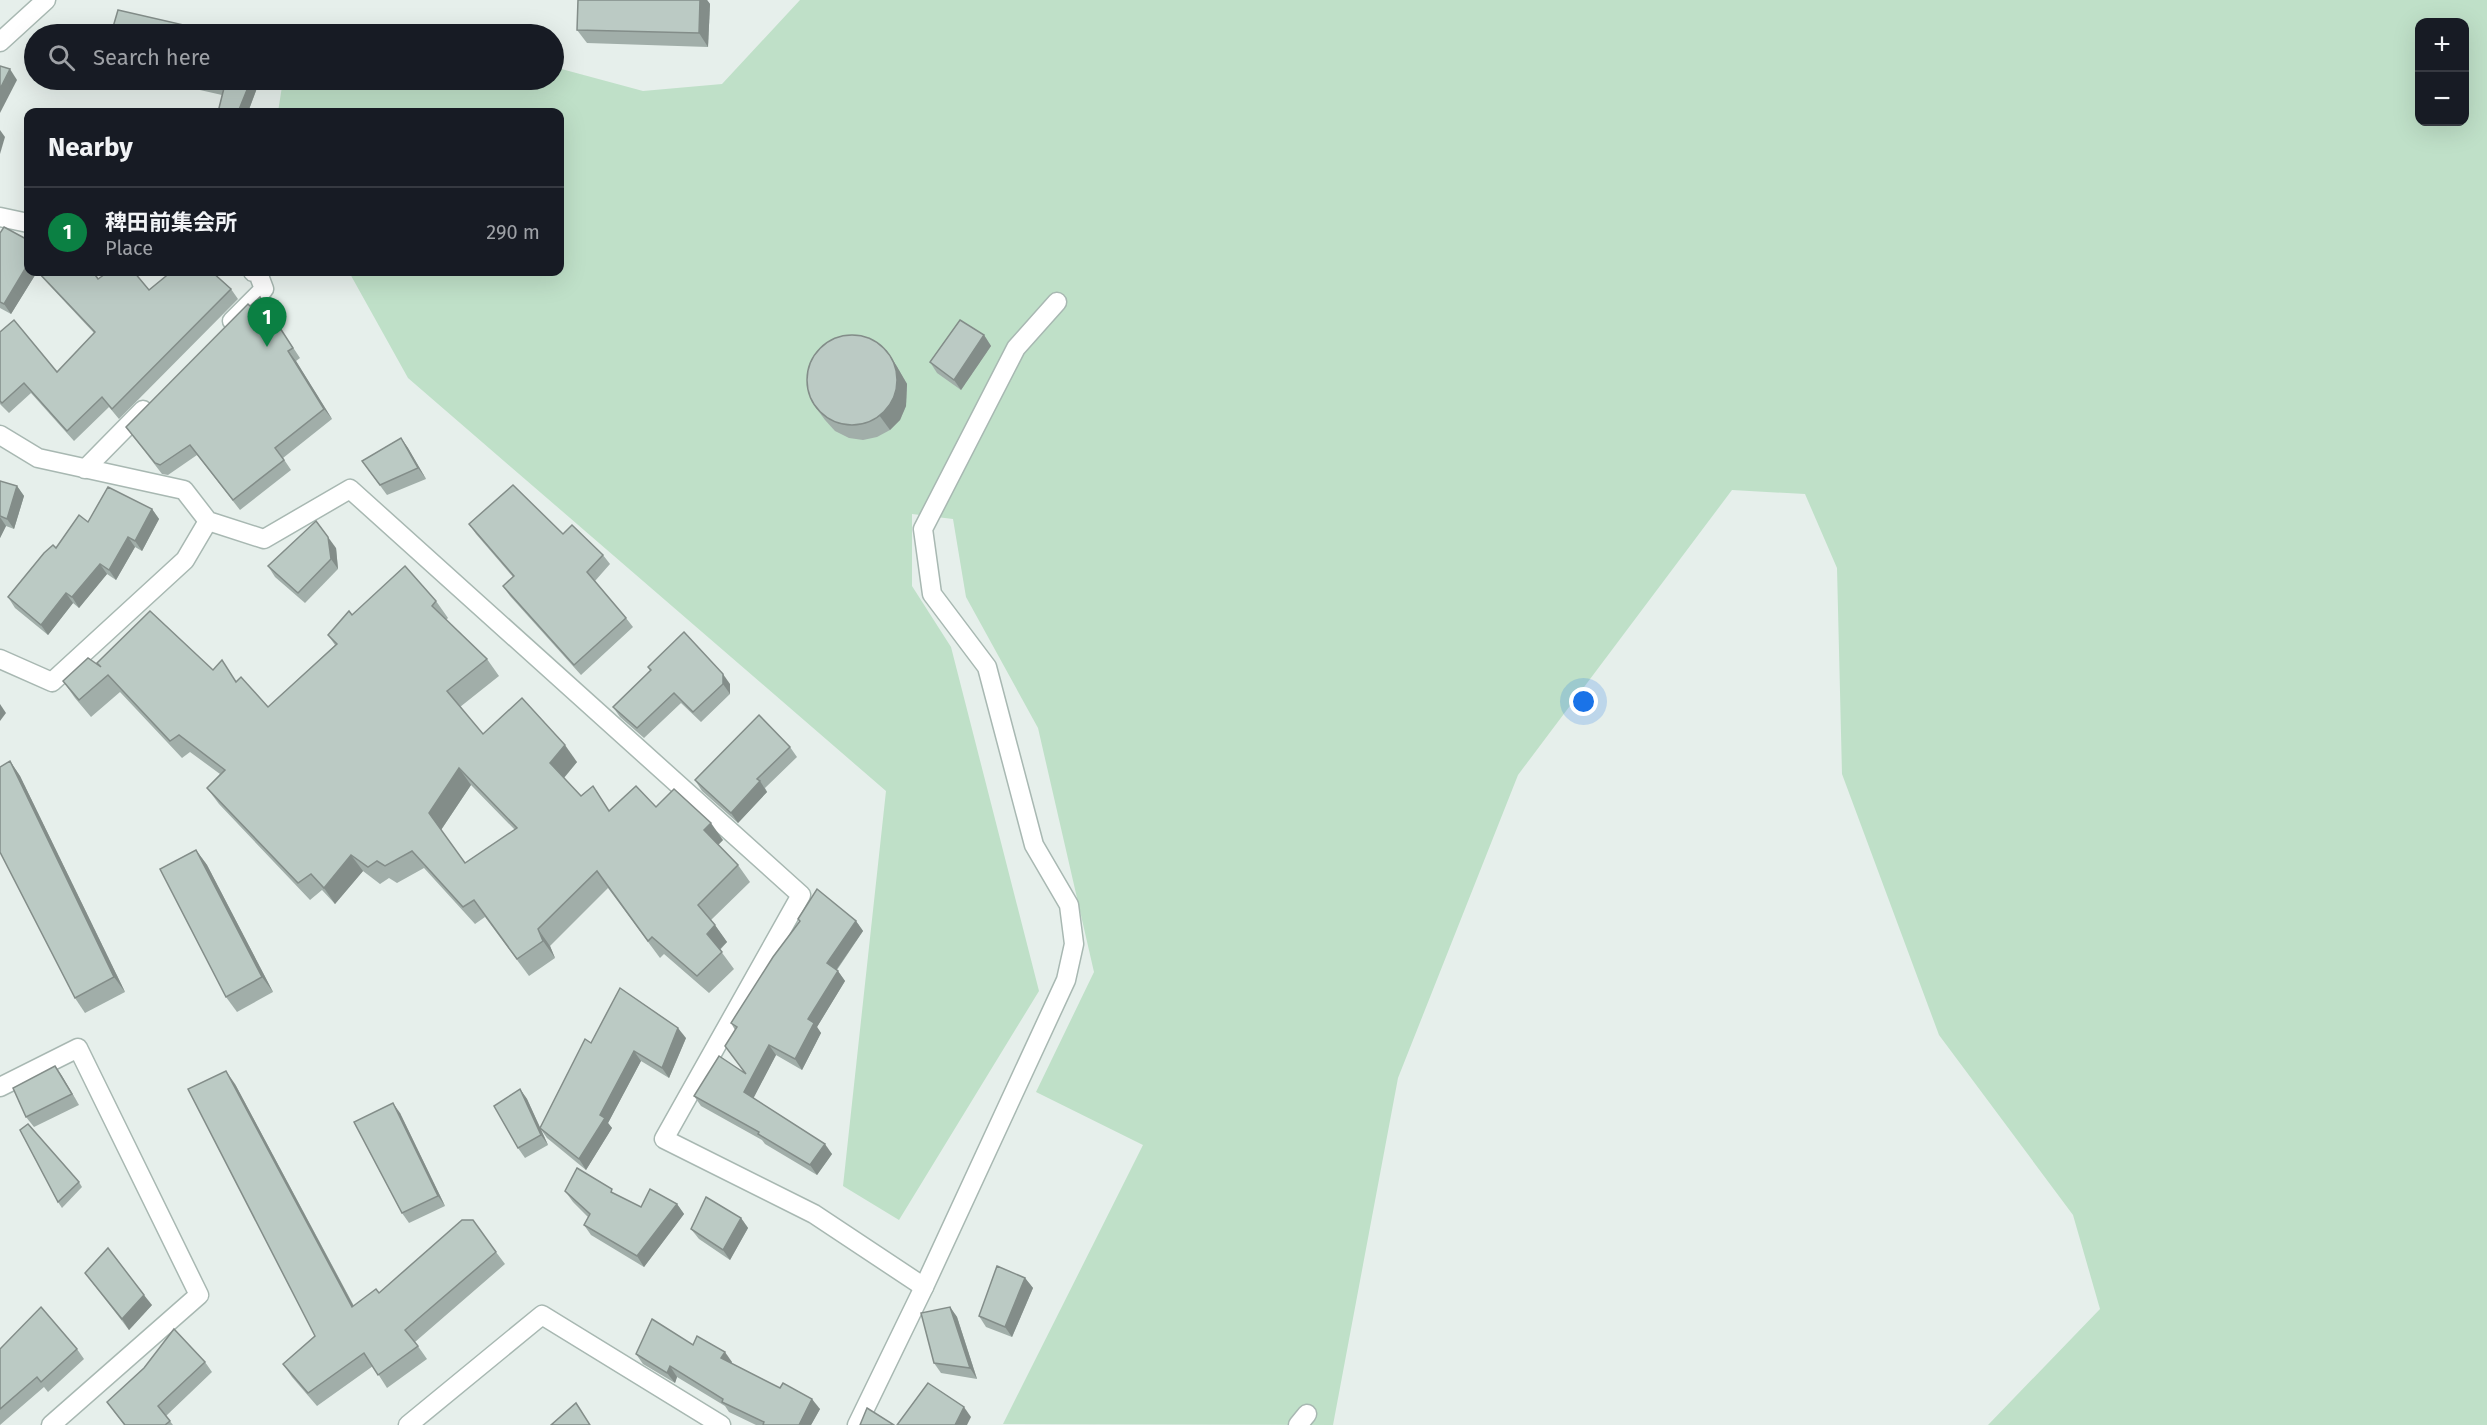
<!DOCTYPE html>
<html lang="en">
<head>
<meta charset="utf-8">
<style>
	body { margin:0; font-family:"Fira Sans","Noto Sans JP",sans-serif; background:#242831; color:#f1f3f6 }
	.controls { position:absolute; right:18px; top:18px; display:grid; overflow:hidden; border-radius:12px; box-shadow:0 6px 24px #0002 }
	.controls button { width:54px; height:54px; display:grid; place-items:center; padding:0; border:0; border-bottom:2px solid #363941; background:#171b24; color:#f1f3f6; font:30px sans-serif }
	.you { position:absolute; left:1584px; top:702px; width:21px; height:21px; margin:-15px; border:4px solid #fff; border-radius:50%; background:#1a73e8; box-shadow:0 0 0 9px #1a73e833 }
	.badge { display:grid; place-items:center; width:39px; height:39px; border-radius:50%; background:#0b8043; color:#fff; font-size:20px; font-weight:700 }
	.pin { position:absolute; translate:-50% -50px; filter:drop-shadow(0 2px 3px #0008) }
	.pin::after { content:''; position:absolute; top:32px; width:21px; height:18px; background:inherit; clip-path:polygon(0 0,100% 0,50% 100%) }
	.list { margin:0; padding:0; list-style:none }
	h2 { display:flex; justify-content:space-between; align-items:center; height:78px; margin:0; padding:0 24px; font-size:26px }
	h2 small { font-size:20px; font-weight:400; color:#9ea1a6 }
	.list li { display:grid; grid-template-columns:39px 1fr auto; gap:18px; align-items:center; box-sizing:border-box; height:90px; padding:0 24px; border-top:2px solid #363941 }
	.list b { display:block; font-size:22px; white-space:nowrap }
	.list p { margin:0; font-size:20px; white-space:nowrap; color:#9ea1a6 }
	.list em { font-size:20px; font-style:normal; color:#9ea1a6 }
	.icon { flex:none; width:33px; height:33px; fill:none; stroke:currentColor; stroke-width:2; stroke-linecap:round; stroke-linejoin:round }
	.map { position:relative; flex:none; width:2487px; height:1425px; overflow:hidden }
	.search { position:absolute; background:#171b24; box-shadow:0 6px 24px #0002; left:24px; top:24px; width:540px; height:66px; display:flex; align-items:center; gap:15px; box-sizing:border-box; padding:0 21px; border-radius:33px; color:#9ea1a6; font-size:22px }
	.panel { position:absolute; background:#171b24; box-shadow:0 6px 24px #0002; left:24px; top:108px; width:540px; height:168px; border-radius:12px }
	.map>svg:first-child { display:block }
	.green { fill:#bfe0c8; fill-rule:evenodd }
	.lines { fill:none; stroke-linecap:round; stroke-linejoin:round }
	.minor-casing { stroke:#a8b8b2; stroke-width:21 }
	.minor { stroke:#fff; stroke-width:18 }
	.wall { fill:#a1aea9; fill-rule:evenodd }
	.shaded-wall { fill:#838d89 }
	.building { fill:#bbcac4; stroke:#838d89; stroke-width:1.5; fill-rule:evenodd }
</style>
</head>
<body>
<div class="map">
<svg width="2487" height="1425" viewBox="0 0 2487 1425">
	<rect width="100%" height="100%" fill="#e6efeb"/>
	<path class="green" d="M 800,0 L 2487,0 L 2487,1425 L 1988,1425 L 2100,1309 L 2073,1215 L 1939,1035 L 1842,774 L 1837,568 L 1805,494 L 1732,490 L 1518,775 L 1398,1078 L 1333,1425 L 1003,1424 L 1143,1145 L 1036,1092 L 1094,972 L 1038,728 L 966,597 L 953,519 L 912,514 L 912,586 L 951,647 L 1039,991 L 899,1220 L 843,1186 L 886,791 L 408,378 L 349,272 L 560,272 L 560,112 L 278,112 L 283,80 L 554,80 L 554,67 L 643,91 L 722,84 ZM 2420,22 L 2464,22 L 2464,122 L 2420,122 Z"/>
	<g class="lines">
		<defs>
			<g id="minor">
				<polyline points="0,42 46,0"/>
				<polyline points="0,217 28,223"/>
				<polyline points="232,321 264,289 258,273 253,272"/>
				<polyline points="0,435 38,458 184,490 208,521 264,539 350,489 801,895 664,1139 814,1214 924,1287"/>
				<polyline points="85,469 143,410"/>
				<polyline points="0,659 52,682 185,560 208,521"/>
				<polyline points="0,1087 78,1048 199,1295 51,1425"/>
				<polyline points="408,1425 542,1315 721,1425"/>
				<polyline points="857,1425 924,1287 1066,980 1074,944 1069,905 1034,845 987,667 932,594 923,529 1016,348 1057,302"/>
				<polyline points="1298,1425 1307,1414"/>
			</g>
		</defs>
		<use href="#minor" class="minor-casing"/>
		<use href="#minor" class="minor"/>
	</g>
	<g class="wall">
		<polygon points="578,0 707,0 710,4 708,47 587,43 577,30"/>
		<polygon points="156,80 260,80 248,112 218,112 222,95"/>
		<polygon points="0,233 28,272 94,272 99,279 149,290 171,272 217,272 216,275 231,289 238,299 119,419 109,407 74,441 31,393 9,413 0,404 0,332 57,372 94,333 37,272 11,314 0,308"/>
		<polygon points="250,306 267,308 300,358 296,361 332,419 283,458 291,470 240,510 197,455 168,475 162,474 126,427"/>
		<polygon points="984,335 991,346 961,390 937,373 930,362"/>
		<polygon points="886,350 896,365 907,384 906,406 900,420 890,430 877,437 863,440 849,438 835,431 825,420 814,405"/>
		<polygon points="401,438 408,448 426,479 387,495 362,461"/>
		<polygon points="0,481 17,486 24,496 14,529 6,526 0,538"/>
		<polygon points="152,509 159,519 142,551 135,547 116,580 107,574 79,608 73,603 48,635 15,608 8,597 56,548"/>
		<polygon points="469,524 563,534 603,555 610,564 595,581 626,618 633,627 581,675 510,596 503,586 513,577 476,534"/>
		<polygon points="336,548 338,569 305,603 275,577 268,566"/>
		<path d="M 436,601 L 448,618 L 446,620 L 487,659 L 499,676 L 460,707 L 483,734 L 577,762 L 564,778 L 581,796 L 610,811 L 656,807 L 723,840 L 718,845 L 738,865 L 750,882 L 711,920 L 727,942 L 720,950 L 734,969 L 709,993 L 664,954 L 660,958 L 608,888 L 550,946 L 555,958 L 529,976 L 485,917 L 475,924 L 424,868 L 397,883 L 389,878 L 380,884 L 363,871 L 335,904 L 322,890 L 310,900 L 219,804 L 207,788 L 220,774 L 190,752 L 182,758 L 120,692 L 91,717 L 75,698 L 63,681 L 99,666 L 213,670 L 236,681 L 268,707 L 335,645 L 328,635 L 352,615 ZM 471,785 L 515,830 L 465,863 L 441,830 Z"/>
		<polygon points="648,667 730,684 730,694 701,722 681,703 644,738 620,717 613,707 650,671"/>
		<polygon points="790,747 797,757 765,788 767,792 738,823 702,791 695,780"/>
		<polygon points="10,761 20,776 125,992 85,1013 75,998"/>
		<polygon points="196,850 207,865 273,992 237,1012 226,997"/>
		<polygon points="798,919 856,921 863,931 837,970 845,981 817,1027 821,1033 802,1070 776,1055 753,1098 832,1154 817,1175 765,1144 762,1140 701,1106 694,1096 745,1073 735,1030 731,1023 800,922"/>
		<polygon points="686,1038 669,1078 641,1061 608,1123 612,1128 586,1170 547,1138 540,1128 591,1043"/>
		<polygon points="55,1066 79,1105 34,1127 26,1117"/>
		<polygon points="235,1084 354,1306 379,1293 496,1252 505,1264 415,1342 427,1359 387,1388 373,1366 317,1406 292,1377 283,1364 315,1336"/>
		<polygon points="520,1089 527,1099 548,1145 525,1158 518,1148"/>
		<polygon points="400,1113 445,1206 409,1223 402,1213"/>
		<polygon points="79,1182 82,1187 62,1208 58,1202"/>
		<polygon points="565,1191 615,1194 641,1207 677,1204 684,1214 644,1267 591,1235 584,1225 588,1217 573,1202"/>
		<polygon points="741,1218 748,1228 730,1260 699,1239 691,1229"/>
		<polygon points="85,1273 152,1305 129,1330"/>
		<polygon points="1025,1278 1033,1288 1012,1337 986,1327 979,1316"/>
		<polygon points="950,1307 957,1317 977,1379 941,1373 934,1363"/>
		<polygon points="693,1345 732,1362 731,1363 820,1409 811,1425 756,1425 729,1412 725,1406 677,1377 675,1383 643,1364 636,1354"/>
		<polygon points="0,1349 77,1349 84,1359 48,1392 44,1387 0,1425"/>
		<polygon points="205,1362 212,1372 166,1416 173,1425 124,1425 107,1402"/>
	</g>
	<g class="shaded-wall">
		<polygon points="700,0 707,0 710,4 708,47 699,33"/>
		<polygon points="188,26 194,34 186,34"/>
		<polygon points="10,69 17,80 0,113 0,89"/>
		<polygon points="251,80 260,80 248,112 238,112"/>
		<polygon points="0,130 5,137 0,154"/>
		<polygon points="28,264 28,272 37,272 11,314 4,304"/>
		<polygon points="984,335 991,346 961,390 954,380"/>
		<polygon points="886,350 896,365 907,384 906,406 900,420 890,430 879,415"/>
		<polygon points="288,351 296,361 332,419 324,409"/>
		<polygon points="401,438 408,448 426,479 418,468"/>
		<polygon points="17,486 24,496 14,529 7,519"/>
		<polygon points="152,509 159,519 142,551 135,541"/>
		<polygon points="0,517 6,526 0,538"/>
		<polygon points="128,537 135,547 116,580 109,570"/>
		<polygon points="328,537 336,548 338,569 331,559"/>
		<polygon points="100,564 107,574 79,608 72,597"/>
		<polygon points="66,593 73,603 48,635 41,625"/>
		<polygon points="723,674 730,684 730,694 723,684"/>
		<polygon points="0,704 6,713 0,721"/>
		<polygon points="565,745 577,762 562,780 550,763"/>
		<polygon points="10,761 20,776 125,992 114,977"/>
		<polygon points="459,768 471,785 441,830 429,813"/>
		<polygon points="760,781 767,792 738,823 731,813"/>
		<polygon points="711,823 723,840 716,847 704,830"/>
		<polygon points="196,850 207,865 273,992 262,977"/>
		<polygon points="351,855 363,871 335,904 324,888"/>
		<polygon points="856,921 863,931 834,973 827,963"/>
		<polygon points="715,925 727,942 719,950 707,934"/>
		<polygon points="538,929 550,946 555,958 543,941"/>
		<polygon points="838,971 845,981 817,1027 821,1033 802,1070 795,1059 808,1019"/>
		<polygon points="678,1028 686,1038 669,1078 662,1068"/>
		<polygon points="769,1045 776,1055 751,1103 744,1092"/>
		<polygon points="634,1051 641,1061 608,1123 612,1128 586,1170 579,1159 600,1115"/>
		<polygon points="55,1066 62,1076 79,1105 72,1094"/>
		<polygon points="226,1071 235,1084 361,1320 352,1307"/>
		<polygon points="520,1089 527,1099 548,1145 541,1135"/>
		<polygon points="393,1103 400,1113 445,1206 438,1196"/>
		<polygon points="825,1144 832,1154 817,1175 810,1165"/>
		<polygon points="677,1204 684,1214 644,1267 637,1256"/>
		<polygon points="741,1218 748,1228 730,1260 723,1250"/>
		<polygon points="1025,1278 1033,1288 1012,1337 1005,1327"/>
		<polygon points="144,1295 152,1305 129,1330 122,1319"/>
		<polygon points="950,1307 957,1317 977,1379 970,1368"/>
		<polygon points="725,1352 732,1362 729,1369 721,1358"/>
		<polygon points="670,1366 677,1377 675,1383 667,1373"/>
		<polygon points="812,1399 820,1409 811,1425 799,1425"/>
		<polygon points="964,1407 971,1417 967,1425 955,1425"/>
	</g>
	<g class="building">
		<polygon points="578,0 700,0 699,33 577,30"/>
		<polygon points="118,10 188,26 186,34 103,34 103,33 111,34"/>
		<polygon points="0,66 10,69 0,89"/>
		<polygon points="189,80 251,80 238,112 218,112 224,88"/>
		<polygon points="4,227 28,240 28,264 4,304 0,302 0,233"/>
		<polygon points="38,272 93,272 98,279 108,272 134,272 149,290 171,272 212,272 231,289 112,409 102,397 67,431 24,383 2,403 0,401 0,332 14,320 57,372 95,332"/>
		<polygon points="260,297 293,348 288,351 324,409 275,448 284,460 233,500 190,445 160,465 155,463 126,427 248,304 250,306"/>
		<polygon points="960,320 984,335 954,380 930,362"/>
		<circle cx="852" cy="380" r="45"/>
		<polygon points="401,438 418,468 380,485 362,461"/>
		<polygon points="0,481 17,486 7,519 0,516"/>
		<polygon points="513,485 563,534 572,525 603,555 587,572 626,618 574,665 503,586 514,576 469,524"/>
		<polygon points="108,487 152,509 135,541 128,537 109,570 100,564 72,597 66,593 41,625 8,597 44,553 53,545 56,548 79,515 88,522"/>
		<polygon points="316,521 328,537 331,559 298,593 268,566"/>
		<path d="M 405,566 L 436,601 L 432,606 L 487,659 L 447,691 L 483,734 L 522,698 L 565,745 L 550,763 L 581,796 L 593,786 L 609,811 L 636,786 L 656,807 L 674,789 L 711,823 L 704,830 L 738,865 L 698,905 L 715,925 L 707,934 L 722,952 L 697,976 L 652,937 L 648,941 L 597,871 L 538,929 L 543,941 L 517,959 L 474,900 L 463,907 L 412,851 L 385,866 L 377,861 L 368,867 L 351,855 L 324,888 L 311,874 L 298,883 L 207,788 L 225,770 L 179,735 L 170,741 L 108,675 L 79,700 L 63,681 L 88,658 L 101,667 L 97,663 L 150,611 L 213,670 L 222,660 L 236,682 L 241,677 L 268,707 L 337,644 L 328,635 L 349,611 L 352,615 ZM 459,768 L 517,828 L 465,863 L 429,813 Z"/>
		<polygon points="684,632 723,674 723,684 693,712 674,693 637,728 613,707 651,670 648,667"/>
		<polygon points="759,715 790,747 757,779 760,781 731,813 695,780"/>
		<polygon points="10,761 114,977 75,998 0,852 0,767"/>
		<polygon points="196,850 262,977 226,997 160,869"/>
		<polygon points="817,889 856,921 827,963 838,971 808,1019 814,1023 795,1059 769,1045 744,1092 825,1144 810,1165 758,1134 759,1132 694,1096 719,1056 746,1074 725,1046 737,1027 731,1023 773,957 800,921 798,919"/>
		<polygon points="620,988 678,1028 662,1068 634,1051 600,1115 605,1118 579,1159 540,1128 585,1039 591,1043"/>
		<polygon points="55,1066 72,1094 26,1117 13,1088"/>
		<polygon points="226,1071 352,1307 376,1289 379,1293 462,1220 473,1220 496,1252 405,1330 418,1346 378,1375 364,1353 308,1393 283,1364 315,1336 188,1089"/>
		<polygon points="520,1089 541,1135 518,1148 494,1106"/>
		<polygon points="393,1103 438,1196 402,1213 354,1122"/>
		<polygon points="28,1124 79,1182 58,1202 20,1130"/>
		<polygon points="577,1168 612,1189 611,1192 641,1207 650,1189 677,1204 637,1256 584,1225 590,1214 565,1191"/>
		<polygon points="706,1197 741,1218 723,1250 691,1229"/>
		<polygon points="108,1248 144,1295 122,1319 85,1273"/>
		<polygon points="997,1266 1025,1278 1005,1327 979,1316"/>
		<polygon points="41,1307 77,1349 41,1382 37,1377 0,1409 0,1349"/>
		<polygon points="950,1307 970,1368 934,1363 921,1313"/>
		<polygon points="652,1319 693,1345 697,1336 725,1352 721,1358 780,1388 783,1383 812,1399 799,1425 763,1425 764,1422 722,1402 723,1399 670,1366 667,1373 636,1354"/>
		<polygon points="174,1329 205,1362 158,1406 170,1421 165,1425 125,1425 107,1402 144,1368"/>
		<polygon points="928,1383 964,1407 955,1425 897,1425"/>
		<polygon points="576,1403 590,1425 551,1425"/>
		<polygon points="867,1408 894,1425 860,1425"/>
	</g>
</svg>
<div class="controls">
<button>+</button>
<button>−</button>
</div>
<div class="you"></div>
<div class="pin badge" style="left:267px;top:347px">1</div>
<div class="search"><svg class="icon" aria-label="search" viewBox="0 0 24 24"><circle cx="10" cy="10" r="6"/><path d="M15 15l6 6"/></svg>Search here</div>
<section class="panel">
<h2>Nearby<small></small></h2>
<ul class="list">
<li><span class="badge">1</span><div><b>稗田前集会所</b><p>Place</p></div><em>290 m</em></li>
</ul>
</section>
</div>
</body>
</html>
